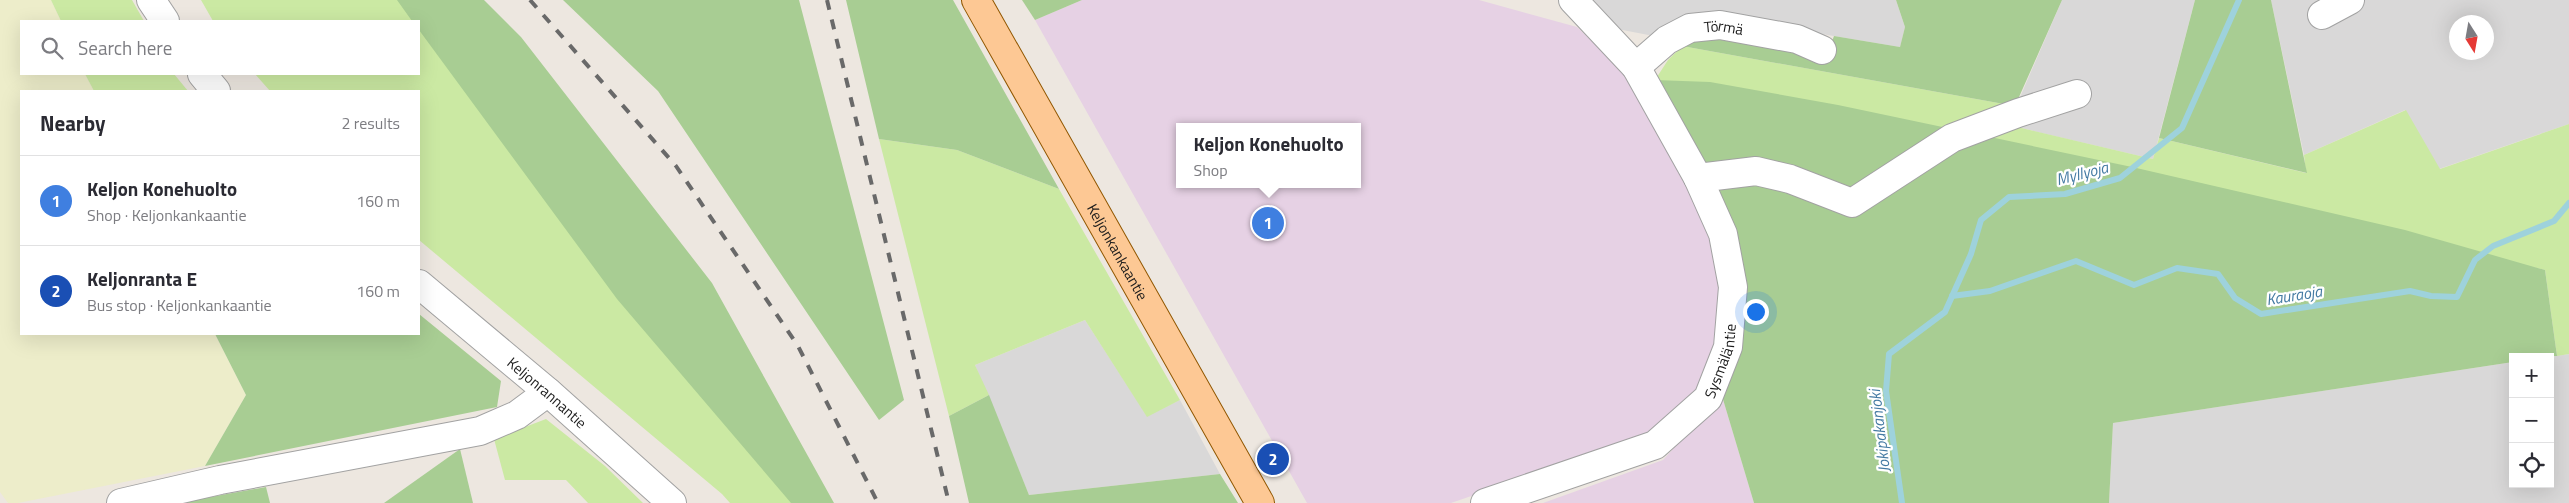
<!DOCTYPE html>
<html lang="en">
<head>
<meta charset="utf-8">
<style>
	body { margin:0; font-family:"Titillium Web",sans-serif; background:#f7f7f7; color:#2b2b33 }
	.controls { position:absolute; right:15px; bottom:15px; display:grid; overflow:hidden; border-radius:0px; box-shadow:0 5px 20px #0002 }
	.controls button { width:45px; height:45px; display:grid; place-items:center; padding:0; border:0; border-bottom:1px solid #e1e1e2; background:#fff; color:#2b2b33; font:25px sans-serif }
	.compass { position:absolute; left:2449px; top:15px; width:45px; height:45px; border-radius:50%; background:#fff; box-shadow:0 5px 20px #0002; rotate:169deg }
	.you { position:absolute; left:1755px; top:311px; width:18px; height:18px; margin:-12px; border:4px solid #fff; border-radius:50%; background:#1a73e8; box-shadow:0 0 0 8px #1a73e833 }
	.badge { display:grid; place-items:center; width:32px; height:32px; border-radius:50%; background:#b45309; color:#fff; font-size:16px; font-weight:700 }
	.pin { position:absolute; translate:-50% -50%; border:2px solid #fff; box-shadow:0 1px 5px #0006 }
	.popup { position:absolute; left:1176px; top:123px; width:185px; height:65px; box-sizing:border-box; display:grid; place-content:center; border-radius:0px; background:#fff; filter:drop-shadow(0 1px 4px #0005); font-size:16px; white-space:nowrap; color:#7c7c81 }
	.popup b { font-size:19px; color:#2b2b33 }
	.popup::after { content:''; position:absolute; left:50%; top:100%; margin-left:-10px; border:10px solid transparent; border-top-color:#fff }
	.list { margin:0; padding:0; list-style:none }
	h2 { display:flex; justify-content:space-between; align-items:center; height:65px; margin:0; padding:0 20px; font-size:21px }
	h2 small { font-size:16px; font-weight:400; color:#7c7c81 }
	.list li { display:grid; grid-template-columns:32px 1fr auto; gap:15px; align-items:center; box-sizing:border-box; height:90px; padding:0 20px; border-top:1px solid #e1e1e2 }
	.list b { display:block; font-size:19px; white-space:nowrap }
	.list p { margin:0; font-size:16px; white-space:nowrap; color:#7c7c81 }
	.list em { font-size:16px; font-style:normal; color:#7c7c81 }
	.icon { flex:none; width:28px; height:28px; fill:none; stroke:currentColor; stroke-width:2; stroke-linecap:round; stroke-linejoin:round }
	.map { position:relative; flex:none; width:2569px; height:503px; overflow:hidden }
	.search { position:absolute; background:#fff; box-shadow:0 5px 20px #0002; left:20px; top:20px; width:400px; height:55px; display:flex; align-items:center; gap:12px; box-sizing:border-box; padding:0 18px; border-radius:0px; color:#7c7c81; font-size:19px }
	.panel { position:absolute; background:#fff; box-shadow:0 5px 20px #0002; left:20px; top:90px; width:400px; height:245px; border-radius:0px }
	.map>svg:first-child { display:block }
	.residential { fill:#d9d8d8; fill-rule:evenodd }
	.industrial { fill:#e6d1e4; fill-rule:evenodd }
	.farmland { fill:#ededca }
	.grass { fill:#cbe9a3 }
	.forest { fill:#a8cd93 }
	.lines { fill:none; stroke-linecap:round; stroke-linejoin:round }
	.stream { stroke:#9ed2dc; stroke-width:6 }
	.minor-casing { stroke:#a2a2a2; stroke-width:30 }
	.major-casing { stroke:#915700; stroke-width:30 }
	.minor { stroke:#fff; stroke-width:28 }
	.major { stroke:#fdc894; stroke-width:28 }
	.rail { stroke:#696969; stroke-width:4; stroke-dasharray:10 10; stroke-linecap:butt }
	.labels { text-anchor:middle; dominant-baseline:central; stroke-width:4.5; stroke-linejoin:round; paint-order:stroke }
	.street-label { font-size:15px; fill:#1b1b1b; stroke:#fff }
	.water-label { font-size:16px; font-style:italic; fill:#447aa3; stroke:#fff }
</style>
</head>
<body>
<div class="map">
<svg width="2569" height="503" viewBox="0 0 2569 503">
	<rect width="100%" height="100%" fill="#ede7e0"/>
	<g class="residential">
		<polygon points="1586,0 1896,0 1905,27 1900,47 1725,18 1659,37 1612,28"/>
		<polygon points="2062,0 2195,0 2153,159 2008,125"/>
		<path d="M 2271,0 L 2569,0 L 2569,124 L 2439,169 L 2405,110 L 2304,155 ZM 2456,22 L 2486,22 L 2486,52 L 2456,52 Z"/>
		<polygon points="1085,320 1147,416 1180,400 1220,474 1029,495 975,365"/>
		<polygon points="2569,354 2569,503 2109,503 2113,423 2513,362 2513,484 2550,484 2550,357"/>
	</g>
	<g class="industrial">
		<path d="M 1082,0 L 1479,0 L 1577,27 L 1625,73 L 1688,180 L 1711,238 L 1723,289 L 1717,347 L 1699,392 L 1649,435 L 1451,503 L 1307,503 L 1035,20 ZM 1179,127 L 1357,127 L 1357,184 L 1179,184 Z"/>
		<polygon points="1722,396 1754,503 1543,503 1663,460"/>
	</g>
	<polygon class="farmland" points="0,0 51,0 61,21 21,21 21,74 85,74 94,91 21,91 21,334 215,334 246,395 205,466 18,503 8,503 0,492"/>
	<g class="grass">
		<polygon points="51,0 132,0 144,21 61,21"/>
		<polygon points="201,0 399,0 416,21 213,21"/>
		<polygon points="419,25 800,503 730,503 722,494 419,240 419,91 270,91 255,74 419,74"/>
		<polygon points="1682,46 2015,106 2009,125 2153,159 2159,138 2306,173 2304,155 2406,110 2440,169 2569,124 2569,354 2557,356 2545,270 1655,80 1668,60"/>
		<polygon points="85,74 174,74 188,91 94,91"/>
		<polygon points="879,139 957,150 1059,189 1180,400 1147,417 1085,320 975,365 989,395 949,416"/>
		<polygon points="546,419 605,466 643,503 588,503 566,480 505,480 494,439"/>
	</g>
	<g class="forest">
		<polygon points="397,0 484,0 521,37 712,283 834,503 791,503 617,299 419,30 419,21 412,21"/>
		<polygon points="563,0 799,0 904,400 879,420 658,91"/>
		<polygon points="846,0 953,0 1059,189 957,150 879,139"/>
		<polygon points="1022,0 1082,0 1035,20"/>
		<polygon points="1896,0 2062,0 2015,106 1682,46 1699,36 1826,58 1834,36 1900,47 1905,27"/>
		<polygon points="2195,0 2271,0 2307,173 2159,138"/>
		<polygon points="1655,80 1710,82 1838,105 2132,167 2405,230 2545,270 2557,356 2513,357 2513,362 2113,423 2109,503 1754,503 1722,396 1742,346 1745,287"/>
		<polygon points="419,314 501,381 497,407 205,466 246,395 215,334 419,334"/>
		<polygon points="989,395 1029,495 1220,474 1238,503 969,503 949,416"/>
		<polygon points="460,449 473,503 384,503"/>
		<polygon points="266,487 270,503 177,503"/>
	</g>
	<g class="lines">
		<g class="stream">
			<polyline points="1952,296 1990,291 2076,261 2134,285 2177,268 2218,274 2235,298 2261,314 2410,291 2431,296 2457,297 2475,260 2493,246 2554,221 2569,203"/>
			<polyline points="1902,503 1886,391 1889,354 1945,312 1971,254 1981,220 2009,197 2065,194 2120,178 2182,128 2239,0"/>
		</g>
		<defs>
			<g id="minor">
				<polyline points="151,0 165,21"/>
				<polyline points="2322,15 2350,0"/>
				<path id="s1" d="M 1636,67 L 1667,40 L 1690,28 L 1720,25 L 1797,39 L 1822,50"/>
				<polyline points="202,74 216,91"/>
				<polyline points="1698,178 1756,171 1790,179 1852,203 1952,138 2018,113 2077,94"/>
				<path id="s2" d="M 419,284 L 548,392 L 672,503"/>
				<polyline points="121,503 220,480 480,431 517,415 548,392"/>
				<path id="s3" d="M 1485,503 L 1655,445 L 1708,398 L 1728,347 L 1733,287 L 1723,234 L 1698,178 L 1636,67 L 1573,0"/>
			</g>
			<g id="major">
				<path id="s4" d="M 976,0 L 1260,503"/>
			</g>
		</defs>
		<use href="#minor" class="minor-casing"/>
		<use href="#major" class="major-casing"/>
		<use href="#minor" class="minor"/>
		<use href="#major" class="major"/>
		<g class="rail">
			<polyline points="530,0 676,166 798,346 878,503"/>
			<polyline points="827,0 949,503"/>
		</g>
	</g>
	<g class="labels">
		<g class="street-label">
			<text stroke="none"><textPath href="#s1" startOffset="101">Törmä</textPath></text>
			<text stroke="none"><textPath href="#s4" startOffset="289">Keljonkankaantie</textPath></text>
			<text stroke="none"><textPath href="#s3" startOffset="290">Sysmäläntie</textPath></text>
			<text stroke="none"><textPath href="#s2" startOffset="168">Keljonrannantie</textPath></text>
		</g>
		<g class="water-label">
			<text transform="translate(2082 173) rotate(-14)">Myllyoja</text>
			<text transform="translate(2294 295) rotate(-9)">Kauraoja</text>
			<text transform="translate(1879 431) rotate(-97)">Jokipakanjoki</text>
		</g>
	</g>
</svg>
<div class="controls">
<button>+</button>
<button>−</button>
<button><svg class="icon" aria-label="locate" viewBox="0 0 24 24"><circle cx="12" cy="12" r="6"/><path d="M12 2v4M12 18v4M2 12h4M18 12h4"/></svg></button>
</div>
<svg class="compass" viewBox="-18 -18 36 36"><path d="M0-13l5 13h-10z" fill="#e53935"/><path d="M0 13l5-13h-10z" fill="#7c7c81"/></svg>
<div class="you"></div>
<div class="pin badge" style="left:1268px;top:223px;background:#3f7fe0">1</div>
<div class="popup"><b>Keljon Konehuolto</b>Shop</div>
<div class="pin badge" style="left:1273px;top:459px;background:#1a4fb4">2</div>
<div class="search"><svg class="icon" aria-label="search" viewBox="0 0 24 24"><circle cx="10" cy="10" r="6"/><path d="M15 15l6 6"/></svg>Search here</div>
<section class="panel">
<h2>Nearby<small>2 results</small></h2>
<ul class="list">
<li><span class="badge" style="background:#3f7fe0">1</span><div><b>Keljon Konehuolto</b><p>Shop · Keljonkankaantie</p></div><em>160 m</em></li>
<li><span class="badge" style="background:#1a4fb4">2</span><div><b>Keljonranta E</b><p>Bus stop · Keljonkankaantie</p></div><em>160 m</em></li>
</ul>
</section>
</div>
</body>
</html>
